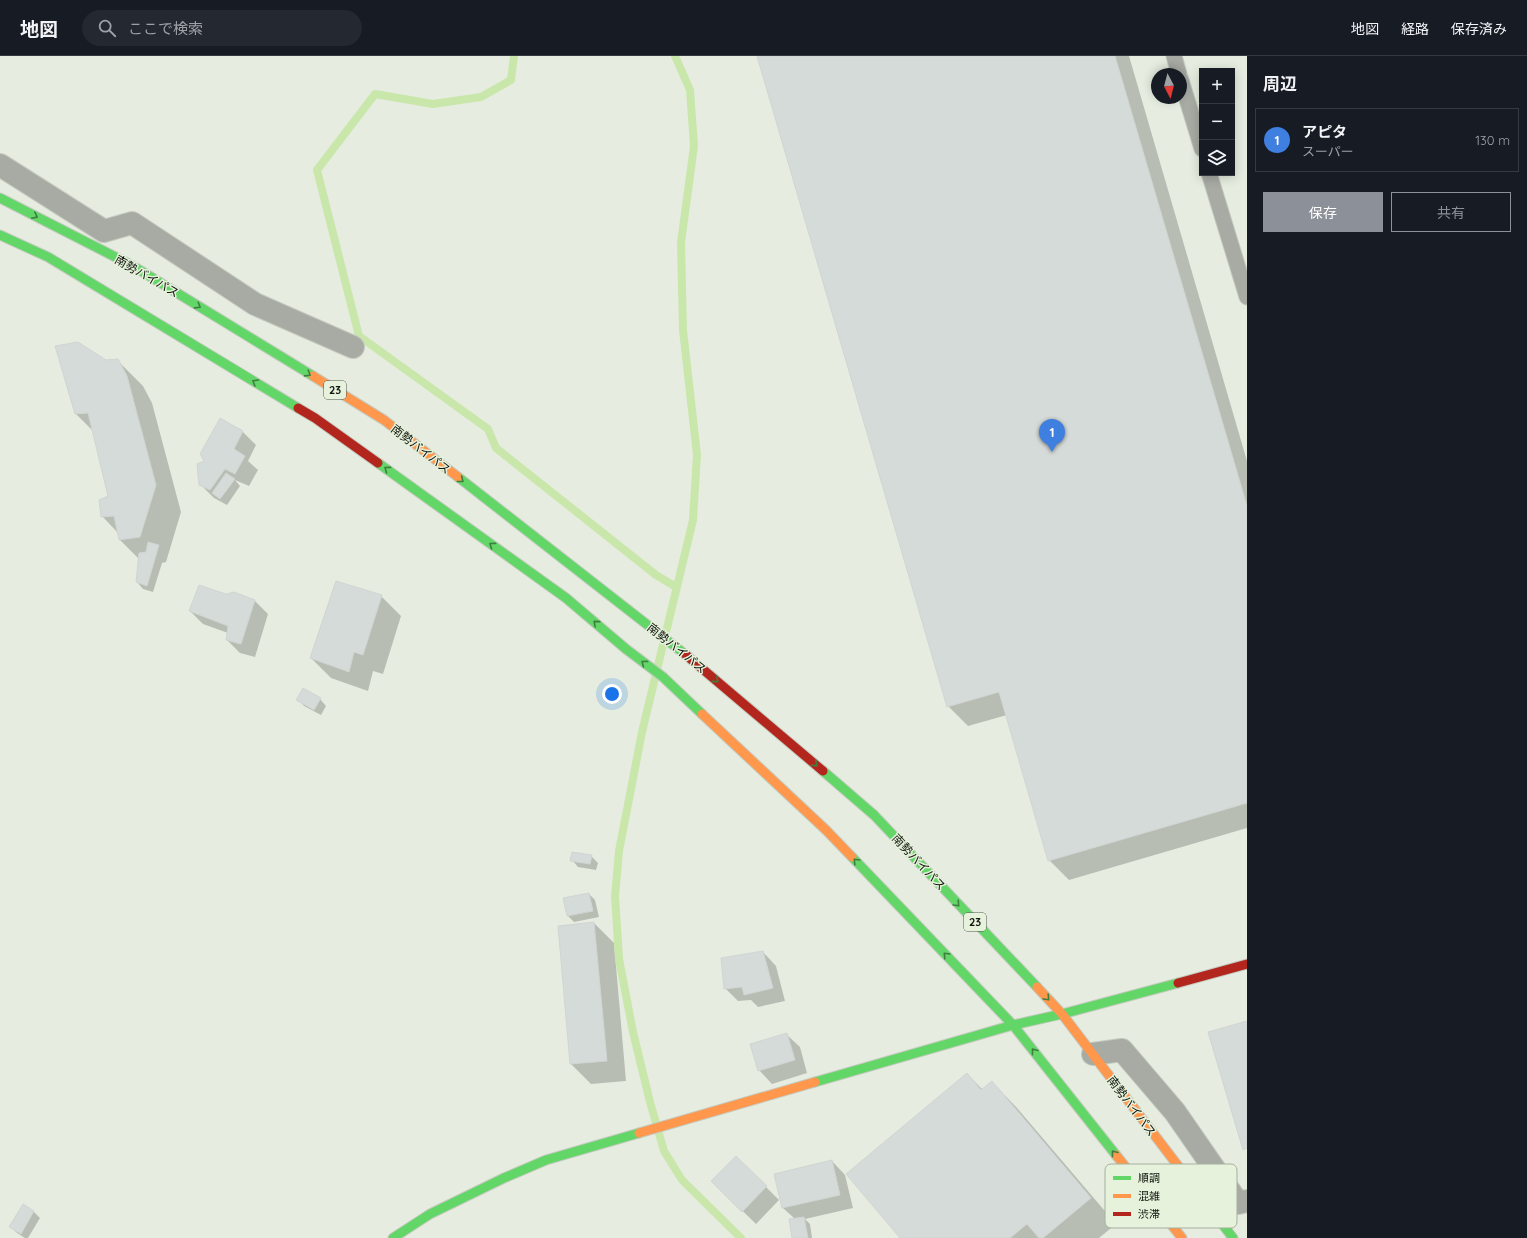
<!DOCTYPE html>
<html lang="ja">
<head>
<meta charset="utf-8">
<style>
	body { margin:0; font-family:Quicksand,"Noto Sans JP",sans-serif; background:#242831; color:#f1f3f6 }
	.controls { position:absolute; right:12px; top:12px; display:grid; overflow:hidden; border-radius:0px; box-shadow:0 2px 10px #0003 }
	.controls button { width:36px; height:36px; display:grid; place-items:center; padding:0; border:0; border-bottom:1px solid #363941; background:#171b24; color:#f1f3f6; font:20px sans-serif }
	.compass { position:absolute; left:1151px; top:12px; width:36px; height:36px; border-radius:50%; background:#171b24; box-shadow:0 2px 10px #0003; rotate:173deg }
	.you { position:absolute; left:612px; top:638px; width:14px; height:14px; margin:-10px; border:3px solid #fff; border-radius:50%; background:#1a73e8; box-shadow:0 0 0 6px #1a73e833 }
	.badge { display:grid; place-items:center; width:26px; height:26px; border-radius:50%; background:#8c9099; color:#fff; font-size:13px; font-weight:700 }
	.pin { position:absolute; translate:-50% -33px; filter:drop-shadow(0 1px 2px #0008) }
	.pin::after { content:''; position:absolute; top:21px; width:14px; height:12px; background:inherit; clip-path:polygon(0 0,100% 0,50% 100%) }
	.list { margin:0; padding:0; list-style:none }
	h2 { display:flex; justify-content:space-between; align-items:center; height:52px; margin:0; padding:0 16px; font-size:17px }
	h2 small { font-size:13px; font-weight:400; color:#9ea1a6 }
	.list li { display:grid; grid-template-columns:26px 1fr auto; gap:12px; align-items:center; box-sizing:border-box; height:64px; margin:0 8px 8px; padding:0 8px; border:1px solid #363941; border-radius:0px }
	.list b { display:block; font-size:15px; white-space:nowrap }
	.list p { margin:0; font-size:13px; white-space:nowrap; color:#9ea1a6 }
	.list em { font-size:13px; font-style:normal; color:#9ea1a6 }
	.actions { display:flex; gap:8px; padding:12px 16px }
	.actions a { flex:1; padding:9px 0; border:1px solid #8c9099; border-radius:0px; text-align:center; font-size:14px; color:#8c9099 }
	.actions .main { background:#8c9099; color:#fff }
	.icon { flex:none; width:22px; height:22px; fill:none; stroke:currentColor; stroke-width:2; stroke-linecap:round; stroke-linejoin:round }
	.map { position:relative; flex:none; width:1247px; height:1182px; overflow:hidden }
	header { display:flex; align-items:center; gap:24px; box-sizing:border-box; height:56px; padding:0 20px; background:#171b24; border-bottom:1px solid #363941 }
	header strong { font-size:19px }
	nav { display:flex; gap:22px; margin-inline-start:auto; font-size:14px }
	.search { width:280px; height:36px; background:#242831; display:flex; align-items:center; gap:10px; box-sizing:border-box; padding:0 14px; border-radius:22px; color:#9ea1a6; font-size:15px }
	main { display:flex }
	aside { flex:1; background:#171b24 }
	.map>svg:first-child { display:block }
	.shadow { fill:#0003 }
	.lines { fill:none; stroke-linecap:round; stroke-linejoin:round }
	.stream { stroke:#c9e7ab; stroke-width:8 }
	.building { fill:#d5dbd9; stroke:#d0d5d3 }
	.lane-casing { stroke:#c4cabf; stroke-width:17 }
	.street-casing { stroke:#c4cabf; stroke-width:24 }
	.fast-casing { stroke:#c4cabf; stroke-width:11 }
	.slow-casing { stroke:#c4cabf; stroke-width:11 }
	.jam-casing { stroke:#c4cabf; stroke-width:11 }
	.lane { stroke:#a7aba4; stroke-width:15 }
	.street { stroke:#a7aba4; stroke-width:22 }
	.fast { stroke:#63d668; stroke-width:9 }
	.slow { stroke:#ff974d; stroke-width:9 }
	.jam { stroke:#b3261e; stroke-width:9 }
	.oneway { stroke:#3e7f40 }
	.labels { text-anchor:middle; dominant-baseline:central; stroke-width:3; stroke-linejoin:round; paint-order:stroke }
	.shield { fill:#e6f2db; stroke:#51574c; stroke-width:1 }
	.shield-label { font-size:11px; font-weight:bold; fill:#11150e }
	.street-label { font-size:12px; fill:#11150e; stroke:#e6f2db }
	.key { fill:#e6f2db; stroke:#a6b09e; stroke-width:1 }
	.key-label { font-size:11px; fill:#11150e }
</style>
</head>
<body>
<header>
<strong>地図</strong>
<div class="search"><svg class="icon" aria-label="search" viewBox="0 0 24 24"><circle cx="10" cy="10" r="6"/><path d="M15 15l6 6"/></svg>ここで検索</div>
<nav><a>地図</a><a>経路</a><a>保存済み</a></nav>
</header>
<main>
<div class="map">
<svg width="1247" height="1182" viewBox="0 0 1247 1182">
	<rect width="100%" height="100%" fill="#e6ede0"/>
	<g class="shadow">
		<polygon points="758,0 1129,0 1247,405 1247,772 1069,824 1049,804 1007,659 968,670 948,650"/>
		<polygon points="117,304 143,330 152,347 181,456 166,506 162,507 153,536 143,533 137,526 139,503 120,484 119,478 102,460 109,441 93,375 76,358 106,305"/>
		<polygon points="220,364 243,376 256,389 248,405 258,414 249,430 235,424 240,430 227,449 214,442 200,428 205,405"/>
		<polygon points="226,539 254,544 268,558 255,601 240,597 227,584 228,577 203,568 190,555"/>
		<polygon points="381,540 401,560 383,618 373,615 368,635 331,622 311,602"/>
		<polygon points="298,643 320,643 326,650 321,659 304,650"/>
		<polygon points="591,800 598,807 596,814 578,811 572,804"/>
		<polygon points="589,838 595,844 599,861 574,866 568,860"/>
		<polygon points="594,867 614,887 626,1025 591,1028 571,1008 559,870"/>
		<polygon points="763,896 776,910 785,945 758,951 751,944 738,945 725,932"/>
		<polygon points="786,978 800,991 807,1017 772,1028 759,1014"/>
		<polygon points="967,1018 983,1034 992,1026 1017,1052 1116,1168 1099,1182 902,1182"/>
		<polygon points="736,1101 779,1144 756,1168 712,1125"/>
		<polygon points="832,1105 845,1119 853,1152 805,1163 810,1168 812,1182 793,1182 795,1163 783,1152 775,1119"/>
		<polygon points="23,1150 34,1156 40,1162 28,1182 25,1182 17,1177 11,1171"/>
	</g>
	<g class="lines">
		<g class="stream">
			<polyline points="514,0 511,24 481,41 433,48 375,38 317,114 359,280 488,373 496,392 656,519 676,531"/>
			<polyline points="675,0 690,34 694,90 681,187 683,274 697,399 693,464 642,676 619,795 615,840 619,903 633,976 650,1046 664,1095 682,1124 741,1182"/>
		</g>
	</g>
	<g class="building">
		<polygon points="757,0 1115,0 1247,450 1247,747 1048,805 999,636 947,651"/>
		<polygon points="78,286 106,304 118,303 127,320 156,429 140,481 119,484 114,460 101,461 99,444 108,440 88,357 75,358 55,290"/>
		<polygon points="220,362 243,375 234,393 245,400 235,418 225,413 210,434 199,429 197,408 204,405 200,398"/>
		<polygon points="226,417 235,423 220,443 212,437"/>
		<polygon points="148,486 159,489 147,530 136,526 139,497 146,496"/>
		<polygon points="336,525 382,539 363,599 354,596 349,616 310,602"/>
		<polygon points="199,529 226,538 234,536 255,544 241,588 226,584 228,570 189,555"/>
		<polygon points="303,632 321,642 314,654 296,644"/>
		<polygon points="572,796 592,799 590,808 570,805"/>
		<polygon points="589,837 593,855 567,860 563,842"/>
		<polygon points="594,866 607,1005 570,1008 558,870"/>
		<polygon points="763,895 773,932 744,939 742,931 724,933 721,902"/>
		<polygon points="1247,965 1247,1092 1243,1094 1208,976"/>
		<polygon points="787,977 795,1004 758,1015 750,988"/>
		<polygon points="967,1017 981,1034 992,1025 1091,1142 1043,1182 1039,1182 1027,1168 1010,1182 900,1182 846,1118"/>
		<polygon points="736,1100 767,1130 742,1156 711,1125"/>
		<polygon points="832,1104 840,1139 782,1152 774,1118"/>
		<polygon points="23,1148 34,1155 21,1178 9,1171"/>
		<polygon points="804,1161 808,1182 792,1182 789,1163"/>
	</g>
	<g class="lines">
		<defs>
			<g id="lane">
				<polyline points="1174,0 1179,18"/>
				<polyline points="1181,24 1202,93"/>
				<polyline points="1209,117 1247,241"/>
			</g>
			<g id="street">
				<polyline points="0,109 104,175 132,167 255,248 353,291"/>
				<polyline points="1093,998 1122,994 1175,1056 1238,1147 1247,1145"/>
			</g>
			<g id="fast">
				<polyline points="0,142 133,210 313,320"/>
				<polyline points="0,179 48,201 298,352"/>
				<polyline points="378,407 566,542 626,593 663,621 702,658"/>
				<polyline points="458,421 686,599"/>
				<polyline points="823,715 874,759 1037,931"/>
				<polyline points="852,801 1013,969 1116,1099"/>
				<polyline points="815,1026 1013,969 1062,958 1178,927"/>
				<polyline points="1198,1136 1233,1182"/>
				<polyline points="393,1182 430,1158 504,1122 546,1104 639,1077"/>
			</g>
			<g id="slow">
				<polyline points="313,320 384,364 458,421"/>
				<polyline points="702,658 826,774 852,801"/>
				<polyline points="1037,931 1062,958 1198,1136"/>
				<polyline points="639,1077 815,1026"/>
				<polyline points="1116,1099 1182,1182"/>
			</g>
			<g id="jam">
				<polyline points="298,352 315,362 378,407"/>
				<polyline points="686,599 823,715"/>
				<polyline points="1178,927 1247,908"/>
			</g>
		</defs>
		<use href="#lane" class="lane-casing"/>
		<use href="#street" class="street-casing"/>
		<use href="#fast" class="fast-casing"/>
		<use href="#slow" class="slow-casing"/>
		<use href="#jam" class="jam-casing"/>
		<use href="#lane" class="lane"/>
		<use href="#street" class="street"/>
		<use href="#fast" class="fast"/>
		<use href="#slow" class="slow"/>
		<use href="#jam" class="jam"/>
	</g>
	<defs><path id="oneway-chevron" d="M-2-3.5L2.5 0L-2 3.5" fill="none" stroke-width="1.6" stroke-linecap="round" stroke-linejoin="round"/></defs>
	<g class="oneway">
		<use href="#oneway-chevron" transform="translate(35 160) rotate(27)"/>
		<use href="#oneway-chevron" transform="translate(198 250) rotate(32)"/>
		<use href="#oneway-chevron" transform="translate(308 318) rotate(32)"/>
		<use href="#oneway-chevron" transform="translate(255 326) rotate(-149)"/>
		<use href="#oneway-chevron" transform="translate(387 413) rotate(-144)"/>
		<use href="#oneway-chevron" transform="translate(461 424) rotate(38)"/>
		<use href="#oneway-chevron" transform="translate(492 489) rotate(-144)"/>
		<use href="#oneway-chevron" transform="translate(596 567) rotate(-139)"/>
		<use href="#oneway-chevron" transform="translate(644 607) rotate(-143)"/>
		<use href="#oneway-chevron" transform="translate(716 624) rotate(41)"/>
		<use href="#oneway-chevron" transform="translate(815 708) rotate(41)"/>
		<use href="#oneway-chevron" transform="translate(856 805) rotate(-134)"/>
		<use href="#oneway-chevron" transform="translate(957 848) rotate(47)"/>
		<use href="#oneway-chevron" transform="translate(946 899) rotate(-134)"/>
		<use href="#oneway-chevron" transform="translate(1047 942) rotate(47)"/>
		<use href="#oneway-chevron" transform="translate(1034 995) rotate(-128)"/>
		<use href="#oneway-chevron" transform="translate(1114 1097) rotate(-128)"/>
	</g>
	<g class="labels">
		<g class="shield">
			<rect x="324" y="325" width="22" height="18" rx="3"/>
			<rect x="964" y="857" width="22" height="18" rx="3"/>
		</g>
		<g class="shield-label">
			<text x="335" y="334">23</text>
			<text x="975" y="866">23</text>
		</g>
		<g class="street-label">
			<text transform="translate(147 220) rotate(30)">南勢バイパス</text>
			<text transform="translate(421 393) rotate(38)">南勢バイパス</text>
			<text transform="translate(677 592) rotate(39)">南勢バイパス</text>
			<text transform="translate(919 806) rotate(47)">南勢バイパス</text>
			<text transform="translate(1132 1050) rotate(53)">南勢バイパス</text>
		</g>
	</g>
	<rect x="1105" y="1108" width="132" height="64" rx="6" class="key"/>
	<rect x="1113" y="1120" width="18" height="4" fill="#63d668"/>
	<rect x="1113" y="1138" width="18" height="4" fill="#ff974d"/>
	<rect x="1113" y="1156" width="18" height="4" fill="#b3261e"/>
	<g class="key-label">
		<text x="1138" y="1126">順調</text>
		<text x="1138" y="1144">混雑</text>
		<text x="1138" y="1162">渋滞</text>
	</g>
</svg>
<div class="controls">
<button>+</button>
<button>−</button>
<button><svg class="icon" aria-label="layers" viewBox="0 0 24 24"><path d="M12 4l9 5-9 5-9-5zM3 14l9 5 9-5"/></svg></button>
</div>
<svg class="compass" viewBox="-18 -18 36 36"><path d="M0-13l5 13h-10z" fill="#e53935"/><path d="M0 13l5-13h-10z" fill="#9ea1a6"/></svg>
<div class="you"></div>
<div class="pin badge" style="left:1052px;top:396px;background:#3f7fe0">1</div>
</div>
<aside>
<h2>周辺<small></small></h2>
<ul class="list">
<li><span class="badge" style="background:#3f7fe0">1</span><div><b>アピタ</b><p>スーパー</p></div><em>130 m</em></li>
</ul>
<div class="actions"><a class="main">保存</a><a>共有</a></div>
</aside>
</main>
</body>
</html>
